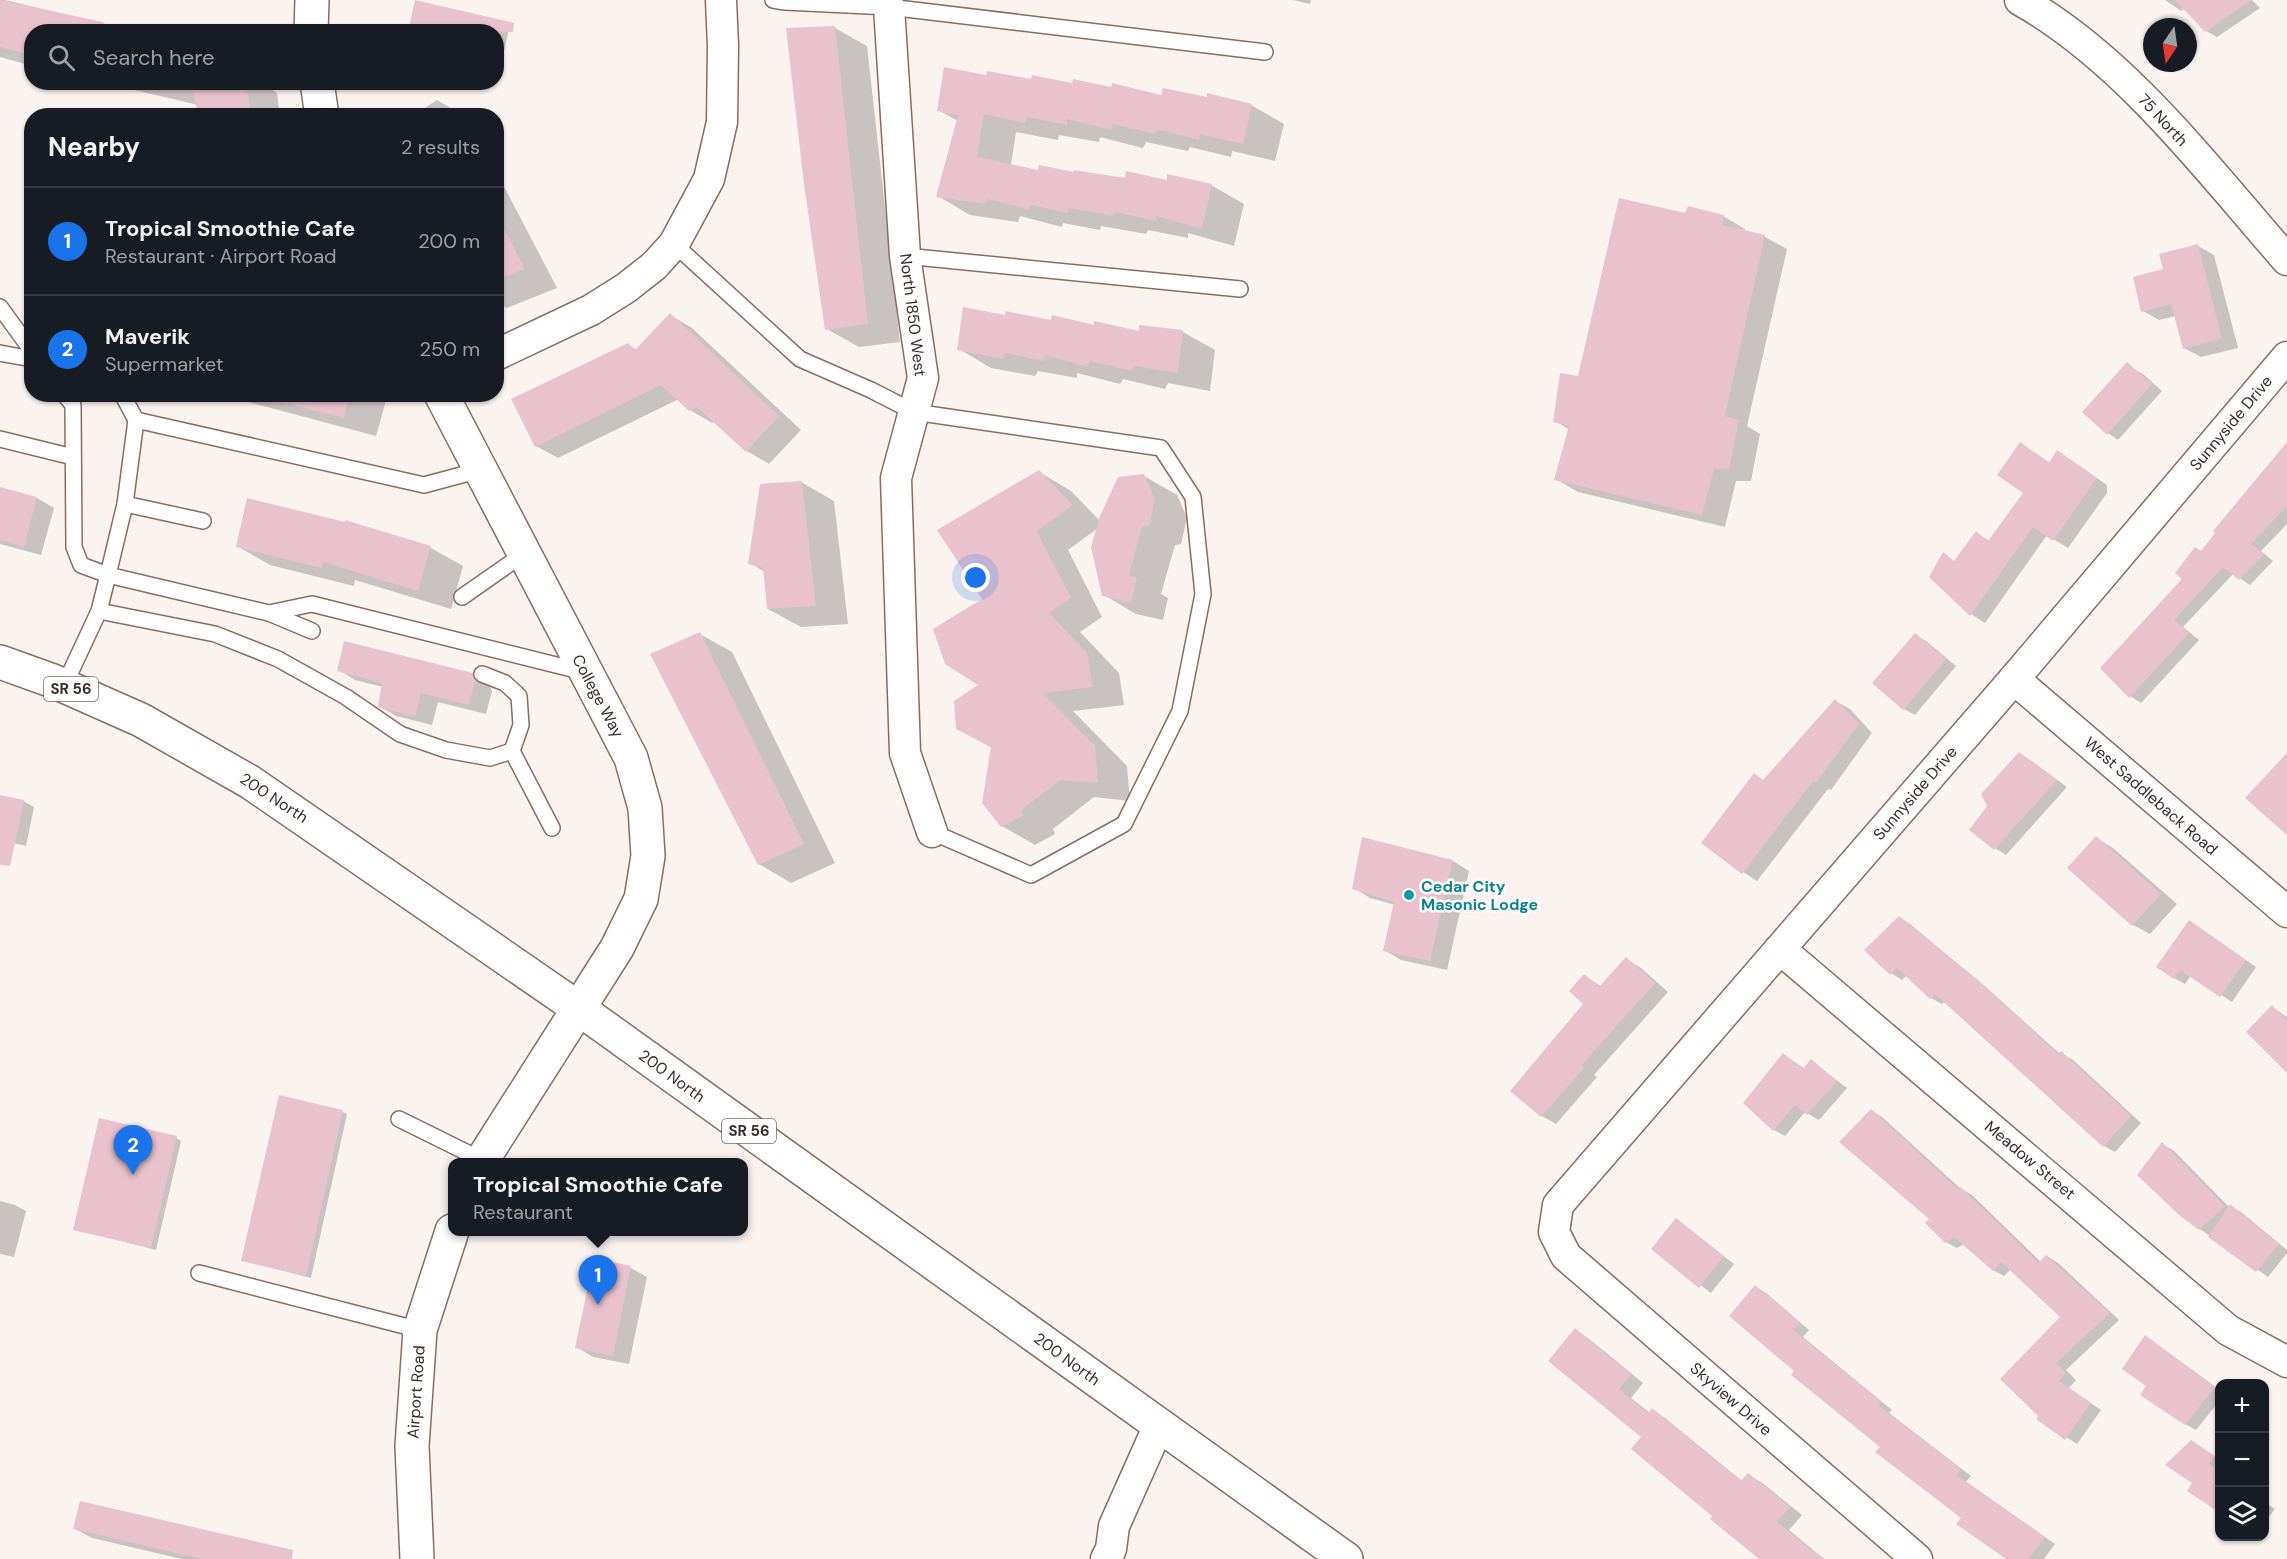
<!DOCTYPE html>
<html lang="en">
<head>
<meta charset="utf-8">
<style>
	body { margin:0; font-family:"DM Sans",sans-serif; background:#242831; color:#f1f3f6 }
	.controls { position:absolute; right:18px; bottom:18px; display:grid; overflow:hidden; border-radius:12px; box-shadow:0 2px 4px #0004 }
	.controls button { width:54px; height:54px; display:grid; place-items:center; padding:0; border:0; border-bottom:2px solid #363941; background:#171b24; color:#f1f3f6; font:30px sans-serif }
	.compass { position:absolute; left:2143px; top:18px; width:54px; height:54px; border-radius:50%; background:#171b24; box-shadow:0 2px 4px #0004; rotate:193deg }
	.you { position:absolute; left:976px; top:578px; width:21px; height:21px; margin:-15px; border:4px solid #fff; border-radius:50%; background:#1a73e8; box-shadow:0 0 0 9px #1a73e833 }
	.badge { display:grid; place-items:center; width:39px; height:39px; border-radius:50%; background:#1a73e8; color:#fff; font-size:20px; font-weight:700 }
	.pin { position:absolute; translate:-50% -50px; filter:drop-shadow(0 2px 3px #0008) }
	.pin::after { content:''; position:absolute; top:32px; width:21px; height:18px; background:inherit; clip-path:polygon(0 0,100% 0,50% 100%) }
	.popup { position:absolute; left:448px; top:1158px; width:300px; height:78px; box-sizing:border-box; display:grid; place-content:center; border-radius:12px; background:#171b24; filter:drop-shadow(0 2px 4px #0005); font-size:20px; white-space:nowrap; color:#9ea1a6 }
	.popup b { font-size:22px; color:#f1f3f6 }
	.popup::after { content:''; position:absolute; left:50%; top:100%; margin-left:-12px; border:12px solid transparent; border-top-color:#171b24 }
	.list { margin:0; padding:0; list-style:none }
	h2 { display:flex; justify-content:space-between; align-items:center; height:78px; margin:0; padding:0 24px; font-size:26px }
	h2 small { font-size:20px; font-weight:400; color:#9ea1a6 }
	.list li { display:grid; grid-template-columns:39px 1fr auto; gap:18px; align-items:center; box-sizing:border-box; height:108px; padding:0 24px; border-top:2px solid #363941 }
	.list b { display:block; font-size:22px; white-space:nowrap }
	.list p { margin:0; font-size:20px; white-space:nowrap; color:#9ea1a6 }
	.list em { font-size:20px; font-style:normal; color:#9ea1a6 }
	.icon { flex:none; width:33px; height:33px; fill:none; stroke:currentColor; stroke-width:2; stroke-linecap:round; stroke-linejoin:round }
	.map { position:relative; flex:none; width:2287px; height:1559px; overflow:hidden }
	.search { position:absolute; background:#171b24; box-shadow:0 2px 4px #0004; left:24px; top:24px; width:480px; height:66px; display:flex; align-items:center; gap:15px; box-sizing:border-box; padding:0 21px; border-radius:24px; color:#9ea1a6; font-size:22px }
	.panel { position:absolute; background:#171b24; box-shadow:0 2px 4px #0004; left:24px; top:108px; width:480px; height:294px; border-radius:24px }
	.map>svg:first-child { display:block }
	.shadow { fill:#0003 }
	.building { fill:#e9c2cd }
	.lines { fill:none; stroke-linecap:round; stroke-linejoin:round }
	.lane-casing { stroke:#8c6c5e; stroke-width:18 }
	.street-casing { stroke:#8c6c5e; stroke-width:33 }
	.secondary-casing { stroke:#8c6c5e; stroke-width:36 }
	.primary-casing { stroke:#8c6c5e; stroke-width:36 }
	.lane { stroke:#fff; stroke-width:15 }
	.street { stroke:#fff; stroke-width:30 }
	.secondary { stroke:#fff; stroke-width:33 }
	.primary { stroke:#fff; stroke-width:33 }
	.culture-dot { fill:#0f9aa8; stroke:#fff; stroke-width:2 }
	.labels { text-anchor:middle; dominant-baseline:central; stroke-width:5; stroke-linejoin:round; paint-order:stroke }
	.shield { fill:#fff; stroke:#756b67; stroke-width:1.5 }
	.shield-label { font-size:15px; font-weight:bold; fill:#3a2c26 }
	.street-label { font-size:16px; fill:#3a2c26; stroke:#fff }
	.culture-label { font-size:16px; font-weight:bold; fill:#0d838f; stroke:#fff; text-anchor:start }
</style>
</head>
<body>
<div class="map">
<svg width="2287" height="1559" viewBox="0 0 2287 1559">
	<rect width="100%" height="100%" fill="#fbf3f0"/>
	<g class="shadow">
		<polygon points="0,0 5,0 139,32 32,32 32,66 0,57"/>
		<polygon points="1293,0 1311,0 1310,4"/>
		<polygon points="2165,0 2252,0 2260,8 2217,37 2206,31 2185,8 2181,11"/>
		<polygon points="835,28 867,46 900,342 859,347 827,329"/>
		<polygon points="509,29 500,69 496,68 496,32"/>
		<polygon points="988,77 1073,84 1163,97 1251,105 1284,124 1275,161 1232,151 1231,157 1190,147 1188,151 1146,142 1143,148 1100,137 1099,142 1059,135 1058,140 1016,132 1011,165 1040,171 1211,185 1244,204 1234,246 1188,233 1188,238 1148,230 1146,234 1101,226 1100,230 1063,223 1062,227 1020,216 1018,222 970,215 938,196 958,121 938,110"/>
		<polygon points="101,82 258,82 277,93 280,116 200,116 198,105"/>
		<polygon points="437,100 464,116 413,116"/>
		<polygon points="496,171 557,288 507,308 496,302"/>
		<polygon points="1686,215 1723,216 1745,229 1745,232 1765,237 1787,249 1747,426 1760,434 1751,481 1736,481 1725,527 1578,492 1556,479 1570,430 1555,421 1579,378"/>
		<polygon points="2198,246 2214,255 2238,348 2201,357 2184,348 2176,316 2159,320 2143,311 2165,270"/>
		<polygon points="670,315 692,328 801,430 769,464 747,451 715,421 712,423 690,410 679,399 558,458 536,446 628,345 637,350"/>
		<polygon points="1006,317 1140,333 1140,327 1183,332 1215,350 1210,391 1168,383 1165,389 1123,379 1120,384 1077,373 1077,378 1038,371 1035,376 991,368 959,349"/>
		<polygon points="2131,368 2143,374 2162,391 2118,440 2108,433"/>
		<polygon points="218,394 383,394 387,397 376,436"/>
		<polygon points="2287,445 2287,524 2261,551 2273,561 2250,585 2233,574 2183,627 2199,640 2141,703 2130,696 2184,579 2201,553"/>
		<polygon points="2034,452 2050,463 2072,461 2107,485 2107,493 2068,548 2047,535 1985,623 1971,614 1943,554 1955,562 1976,533 1990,541 2025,492"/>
		<polygon points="1039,472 1071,491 1100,521 1144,476 1177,495 1187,518 1181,544 1175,545 1161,594 1168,598 1163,620 1136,614 1104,595 1098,528 1068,550 1102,617 1080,632 1119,673 1124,705 1073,711 1127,766 1130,801 1094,797 1053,829 1055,834 1035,845 1002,826 992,748 957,728 981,685 984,599"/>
		<polygon points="801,482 834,501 848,624 801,627 768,609 765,572 750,563"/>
		<polygon points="0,488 37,498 54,508 41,555 0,544"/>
		<polygon points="346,522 431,548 463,566 451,609 355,580 354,586 270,565 237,546 346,524"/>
		<polygon points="700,634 732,652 835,863 791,883 759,864"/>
		<polygon points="1915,635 1926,641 1956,666 1915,715 1904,709"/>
		<polygon points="339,670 472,675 489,684 492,691 486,714 438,702 432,725 396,716 379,706 383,687 355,680"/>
		<polygon points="1835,701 1850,709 1872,733 1831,790 1828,789 1757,881 1743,872 1764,781"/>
		<polygon points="2030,760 2067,787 2006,855 1995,848"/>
		<polygon points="0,796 23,801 34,807 26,846 0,840"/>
		<polygon points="2096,838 2113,848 2177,904 2150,934 2133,925 2069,868"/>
		<polygon points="1453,861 1469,871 1447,970 1401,960 1384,950 1395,905 1370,898 1354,888"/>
		<polygon points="1899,917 1910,924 1988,989 2060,1054 2072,1059 2141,1123 2115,1152 2104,1146 1945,1001 1942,1004 1931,998 1907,975 1902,980 1891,973"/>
		<polygon points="2200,929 2256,967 2232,1002 2191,975 2185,984 2174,978"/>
		<polygon points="1626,959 1641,968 1668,992 1594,1075 1597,1077 1556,1124 1542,1116 1585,1003 1585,976 1602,987"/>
		<polygon points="2272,1007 2287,1017 2287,1071"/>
		<polygon points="1783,1054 1805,1069 1811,1061 1847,1088 1819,1120 1805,1112 1785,1136 1774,1130 1745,1103"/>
		<polygon points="1871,1110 1882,1117 1961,1189 1972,1195 2041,1262 2047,1256 2058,1263 2119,1320 2066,1370 2076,1380 2069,1388 2101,1410 2077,1444 2038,1419 2062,1317 2011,1269 2004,1276 1993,1270 1964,1244 1957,1248 1946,1242 1931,1219"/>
		<polygon points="343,1112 347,1114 311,1278 242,1260"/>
		<polygon points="176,1138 181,1141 156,1250 75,1229"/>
		<polygon points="2162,1144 2173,1150 2229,1207 2230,1206 2241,1212 2287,1250 2287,1253 2268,1277 2200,1229"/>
		<polygon points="0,1201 15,1205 26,1211 14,1257 0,1254"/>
		<polygon points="1676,1220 1734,1264 1711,1293 1653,1249"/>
		<polygon points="631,1268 647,1277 629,1364 593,1357 577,1347"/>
		<polygon points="1755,1287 1766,1293 1809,1330 1803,1337 1892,1410 1889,1413 1971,1476 1966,1482 2055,1544 2044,1559 2008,1559 1797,1371"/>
		<polygon points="1575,1330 1588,1338 1643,1383 1631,1398 1650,1413 1652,1410 1665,1418 1742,1481 1748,1475 1761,1482 1802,1515 1789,1530 1824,1559 1761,1559 1715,1516 1643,1437"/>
		<polygon points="2162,1348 2220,1390 2220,1400 2196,1430 2185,1424 2148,1385"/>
		<polygon points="2192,1441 2220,1460 2220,1511 2194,1483"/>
		<polygon points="2264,1502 2275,1509 2264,1523"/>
		<polygon points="75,1529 276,1559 182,1559 92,1538"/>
	</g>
	<g class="building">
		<polygon points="0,0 103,22 102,32 32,32 32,55 0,47"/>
		<polygon points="415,0 514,23 513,32 408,32"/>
		<polygon points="2175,0 2252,0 2205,32"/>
		<polygon points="835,26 868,324 825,330 804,184 786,28"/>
		<polygon points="944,67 986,75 987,71 1031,79 1032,75 1072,83 1073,79 1111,87 1112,83 1161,95 1163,88 1207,97 1207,93 1252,104 1243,144 1200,134 1199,140 1157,129 1155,134 1113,124 1111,130 1067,119 1067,125 1027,117 1025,123 984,114 977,157 1038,170 1039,165 1074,172 1073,170 1125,178 1126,171 1167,180 1167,174 1212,184 1202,229 1156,216 1156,221 1115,212 1114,216 1069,208 1068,213 1031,205 1029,210 988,199 986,204 936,197 958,115 937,111"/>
		<polygon points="190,82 246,82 251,116 199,116"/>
		<polygon points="1619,198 1685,213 1688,206 1724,215 1722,225 1765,235 1725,416 1739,420 1729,469 1714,469 1702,515 1554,480 1569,426 1553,422 1560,373 1578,376"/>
		<polygon points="496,213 525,269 496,280"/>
		<polygon points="2198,244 2222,339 2183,349 2171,304 2141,312 2133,277 2163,269 2159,254"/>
		<polygon points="963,307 1005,315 1005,311 1051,320 1052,315 1094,325 1094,321 1139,331 1139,325 1183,330 1178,373 1135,366 1132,371 1090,361 1087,367 1045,355 1044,361 1005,353 1003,359 957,350"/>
		<polygon points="670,313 779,416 746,452 697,407 689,411 661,385 535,447 511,399 628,343 635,350"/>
		<polygon points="2127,362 2152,384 2107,435 2082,412"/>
		<polygon points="283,394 350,394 344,418 282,402"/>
		<polygon points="2020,442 2049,463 2057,450 2097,478 2053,541 2033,527 1970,616 1929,577 1943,552 1954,561 1976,531 1988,541 2023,493 1997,475"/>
		<polygon points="2287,442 2287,506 2251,544 2264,554 2239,580 2223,567 2174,620 2189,633 2129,698 2100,668 2182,579 2175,573 2195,547 2201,551 2215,533 2213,531"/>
		<polygon points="1039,470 1073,505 1037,531 1071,598 1049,613 1087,653 1093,687 1043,693 1095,746 1098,783 1061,780 1021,810 1023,816 1001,827 982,803 991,747 956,729 954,701 978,685 945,664 933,629 982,599 937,530"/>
		<polygon points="1144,474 1155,499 1149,526 1142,527 1129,575 1137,578 1131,603 1102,596 1091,547 1100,516 1118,477"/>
		<polygon points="802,481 816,606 767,609 763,568 748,564 760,484"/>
		<polygon points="0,487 37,497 24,547 0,540"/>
		<polygon points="247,498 345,522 345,520 431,546 418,591 323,562 322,568 236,547"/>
		<polygon points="700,632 804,844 758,865 650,654"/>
		<polygon points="1915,633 1946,659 1903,710 1872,683"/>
		<polygon points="344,641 473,673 475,681 469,705 421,693 415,717 378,707 382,683 337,671"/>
		<polygon points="1835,699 1859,724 1816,783 1813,781 1742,874 1701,843 1754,773 1763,780"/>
		<polygon points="2019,752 2057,780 1994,850 1969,830 1987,806 1981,794"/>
		<polygon points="2287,753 2287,835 2245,798"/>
		<polygon points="0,795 24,800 10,866 0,865"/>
		<polygon points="2096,836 2161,894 2132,926 2067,868"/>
		<polygon points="1362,837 1453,860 1430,961 1383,951 1394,902 1352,889"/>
		<polygon points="1899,916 1978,980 2058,1054 2061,1051 2131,1116 2103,1147 1935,994 1930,999 1897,968 1890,975 1864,950"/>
		<polygon points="2189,920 2246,960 2220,997 2180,970 2174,979 2156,967"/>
		<polygon points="1626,957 1655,983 1581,1066 1584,1068 1541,1117 1510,1091 1583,1004 1569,991 1584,974 1599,987"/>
		<polygon points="2272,1005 2287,1020 2287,1073 2246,1032"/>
		<polygon points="1783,1053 1803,1069 1811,1059 1837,1081 1807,1115 1795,1105 1773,1131 1743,1103"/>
		<polygon points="279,1095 343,1110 306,1276 241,1261"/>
		<polygon points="1871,1109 1958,1189 1961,1187 2038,1263 2046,1255 2110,1313 2056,1363 2066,1373 2059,1381 2091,1403 2065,1440 2036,1419 2038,1416 2000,1379 2060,1317 2001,1262 1993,1271 1954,1237 1945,1243 1925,1223 1929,1219 1839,1142"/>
		<polygon points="99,1118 177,1136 151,1248 73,1230"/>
		<polygon points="2162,1142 2225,1206 2199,1230 2179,1215 2137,1175"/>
		<polygon points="2230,1204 2279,1244 2256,1272 2208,1237"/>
		<polygon points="1676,1218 1724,1256 1699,1288 1651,1249"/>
		<polygon points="594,1258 631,1266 613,1356 575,1348"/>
		<polygon points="1755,1285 1800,1323 1793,1330 1882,1402 1879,1406 1961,1469 1957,1475 2045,1537 2029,1559 2006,1559 1956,1524 1961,1518 1875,1452 1880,1447 1791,1375 1794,1371 1729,1316"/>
		<polygon points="1575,1328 1631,1375 1619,1389 1648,1413 1652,1408 1741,1481 1748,1473 1790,1507 1777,1522 1823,1559 1759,1559 1710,1519 1712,1516 1631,1449 1641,1437 1548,1361"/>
		<polygon points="2145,1335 2215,1387 2185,1425 2140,1395 2146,1386 2122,1369"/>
		<polygon points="2191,1440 2214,1456 2209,1464 2220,1471 2220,1513 2187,1491 2192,1483 2165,1465"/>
		<polygon points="80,1501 293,1550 292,1559 202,1559 73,1529"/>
	</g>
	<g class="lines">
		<defs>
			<g id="lane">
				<polyline points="773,0 785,2 889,7 1265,52"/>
				<polyline points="674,244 800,359 871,390 914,412 1161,448 1193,497 1203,594 1180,711 1124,824 1031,875 932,832"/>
				<polyline points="905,256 1240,289"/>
				<polyline points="0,307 32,351"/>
				<polyline points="0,353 32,359"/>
				<polyline points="122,394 136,420"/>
				<polyline points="0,439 73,457"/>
				<polyline points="125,504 108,575 269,613 312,631"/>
				<polyline points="203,521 125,504 136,420 424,485 480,470"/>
				<polyline points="462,597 525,553"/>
				<polyline points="99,611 215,634 278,659 346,697 400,734 446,750 490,758 512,751"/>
				<polyline points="269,613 312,604 584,672"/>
				<polyline points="482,674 505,683 519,696 521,725 512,751 552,828"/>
				<polyline points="64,686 99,611 108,575 81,565 74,547 73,405 64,394"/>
				<polyline points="399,1119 482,1160"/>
				<polyline points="199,1273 420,1330"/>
			</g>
			<g id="street">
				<path d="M 2020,0 C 2125,59 2208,170 2287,260"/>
				<polyline points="889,7 905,256 923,378 896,478 905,753 932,832"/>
				<polyline points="496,355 591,310 626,288 654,266 674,244 709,179 722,122 723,46 721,0"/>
				<polyline points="2014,679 2287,912"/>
				<polyline points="1780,949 2228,1330 2287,1362"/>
				<polyline points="1106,1559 1111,1549 1114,1526 1159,1425"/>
				<polyline points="1917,1559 1566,1256 1554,1232 1558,1205 2014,679 2287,357"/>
			</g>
			<g id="secondary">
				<polyline points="311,32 312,0"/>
				<polyline points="317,82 322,116"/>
				<polyline points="441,394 631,758 645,808 648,856 641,899 617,948 481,1162"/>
				<polyline points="417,1559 412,1446 420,1330 452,1231"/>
			</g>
			<polyline id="primary" points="0,662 53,681 141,720 250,782 578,1008 1346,1559"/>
		</defs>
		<use href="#lane" class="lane-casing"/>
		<use href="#street" class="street-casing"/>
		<use href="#secondary" class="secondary-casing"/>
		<use href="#primary" class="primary-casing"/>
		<use href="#lane" class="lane"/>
		<use href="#street" class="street"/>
		<use href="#secondary" class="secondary"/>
		<use href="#primary" class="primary"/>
	</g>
	<circle class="culture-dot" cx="1409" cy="895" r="6"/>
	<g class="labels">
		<g class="shield">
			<rect x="44" y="677" width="54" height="24" rx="4.5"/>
			<rect x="722" y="1119" width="54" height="24" rx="4.5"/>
		</g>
		<g class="shield-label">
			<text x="71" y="689">SR 56</text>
			<text x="749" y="1131">SR 56</text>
		</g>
		<g class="street-label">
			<text transform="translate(2163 120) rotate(47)">75 North</text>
			<text transform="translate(913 315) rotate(83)">North 1850 West</text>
			<text transform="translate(2231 423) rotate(-50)">Sunnyside Drive</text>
			<text transform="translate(598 696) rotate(62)">College Way</text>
			<text transform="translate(1915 793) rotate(-49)">Sunnyside Drive</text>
			<text transform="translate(2151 796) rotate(41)">West Saddleback Road</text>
			<text transform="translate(274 798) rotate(33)">200 North</text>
			<text transform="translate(672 1076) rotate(36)">200 North</text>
			<text transform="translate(2030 1160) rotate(40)">Meadow Street</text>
			<text transform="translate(1067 1359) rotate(36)">200 North</text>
			<text transform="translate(416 1392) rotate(-86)">Airport Road</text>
			<text transform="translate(1731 1399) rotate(41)">Skyview Drive</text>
		</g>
		<g class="culture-label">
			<text x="1421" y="886">Cedar City<tspan x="1421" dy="18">Masonic Lodge</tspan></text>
		</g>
	</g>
</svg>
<div class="controls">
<button>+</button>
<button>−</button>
<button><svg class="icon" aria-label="layers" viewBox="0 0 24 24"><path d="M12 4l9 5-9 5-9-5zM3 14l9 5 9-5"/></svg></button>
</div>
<svg class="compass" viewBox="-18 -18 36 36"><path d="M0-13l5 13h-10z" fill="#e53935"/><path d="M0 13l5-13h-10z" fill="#9ea1a6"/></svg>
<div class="you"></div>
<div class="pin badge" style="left:598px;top:1305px">1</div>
<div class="popup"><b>Tropical Smoothie Cafe</b>Restaurant</div>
<div class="pin badge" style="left:133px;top:1175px">2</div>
<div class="search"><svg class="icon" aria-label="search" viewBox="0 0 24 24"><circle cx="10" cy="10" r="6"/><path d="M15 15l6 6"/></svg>Search here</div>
<section class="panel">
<h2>Nearby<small>2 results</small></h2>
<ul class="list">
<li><span class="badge">1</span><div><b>Tropical Smoothie Cafe</b><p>Restaurant · Airport Road</p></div><em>200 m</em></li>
<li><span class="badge">2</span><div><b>Maverik</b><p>Supermarket</p></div><em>250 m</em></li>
</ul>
</section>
</div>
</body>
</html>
